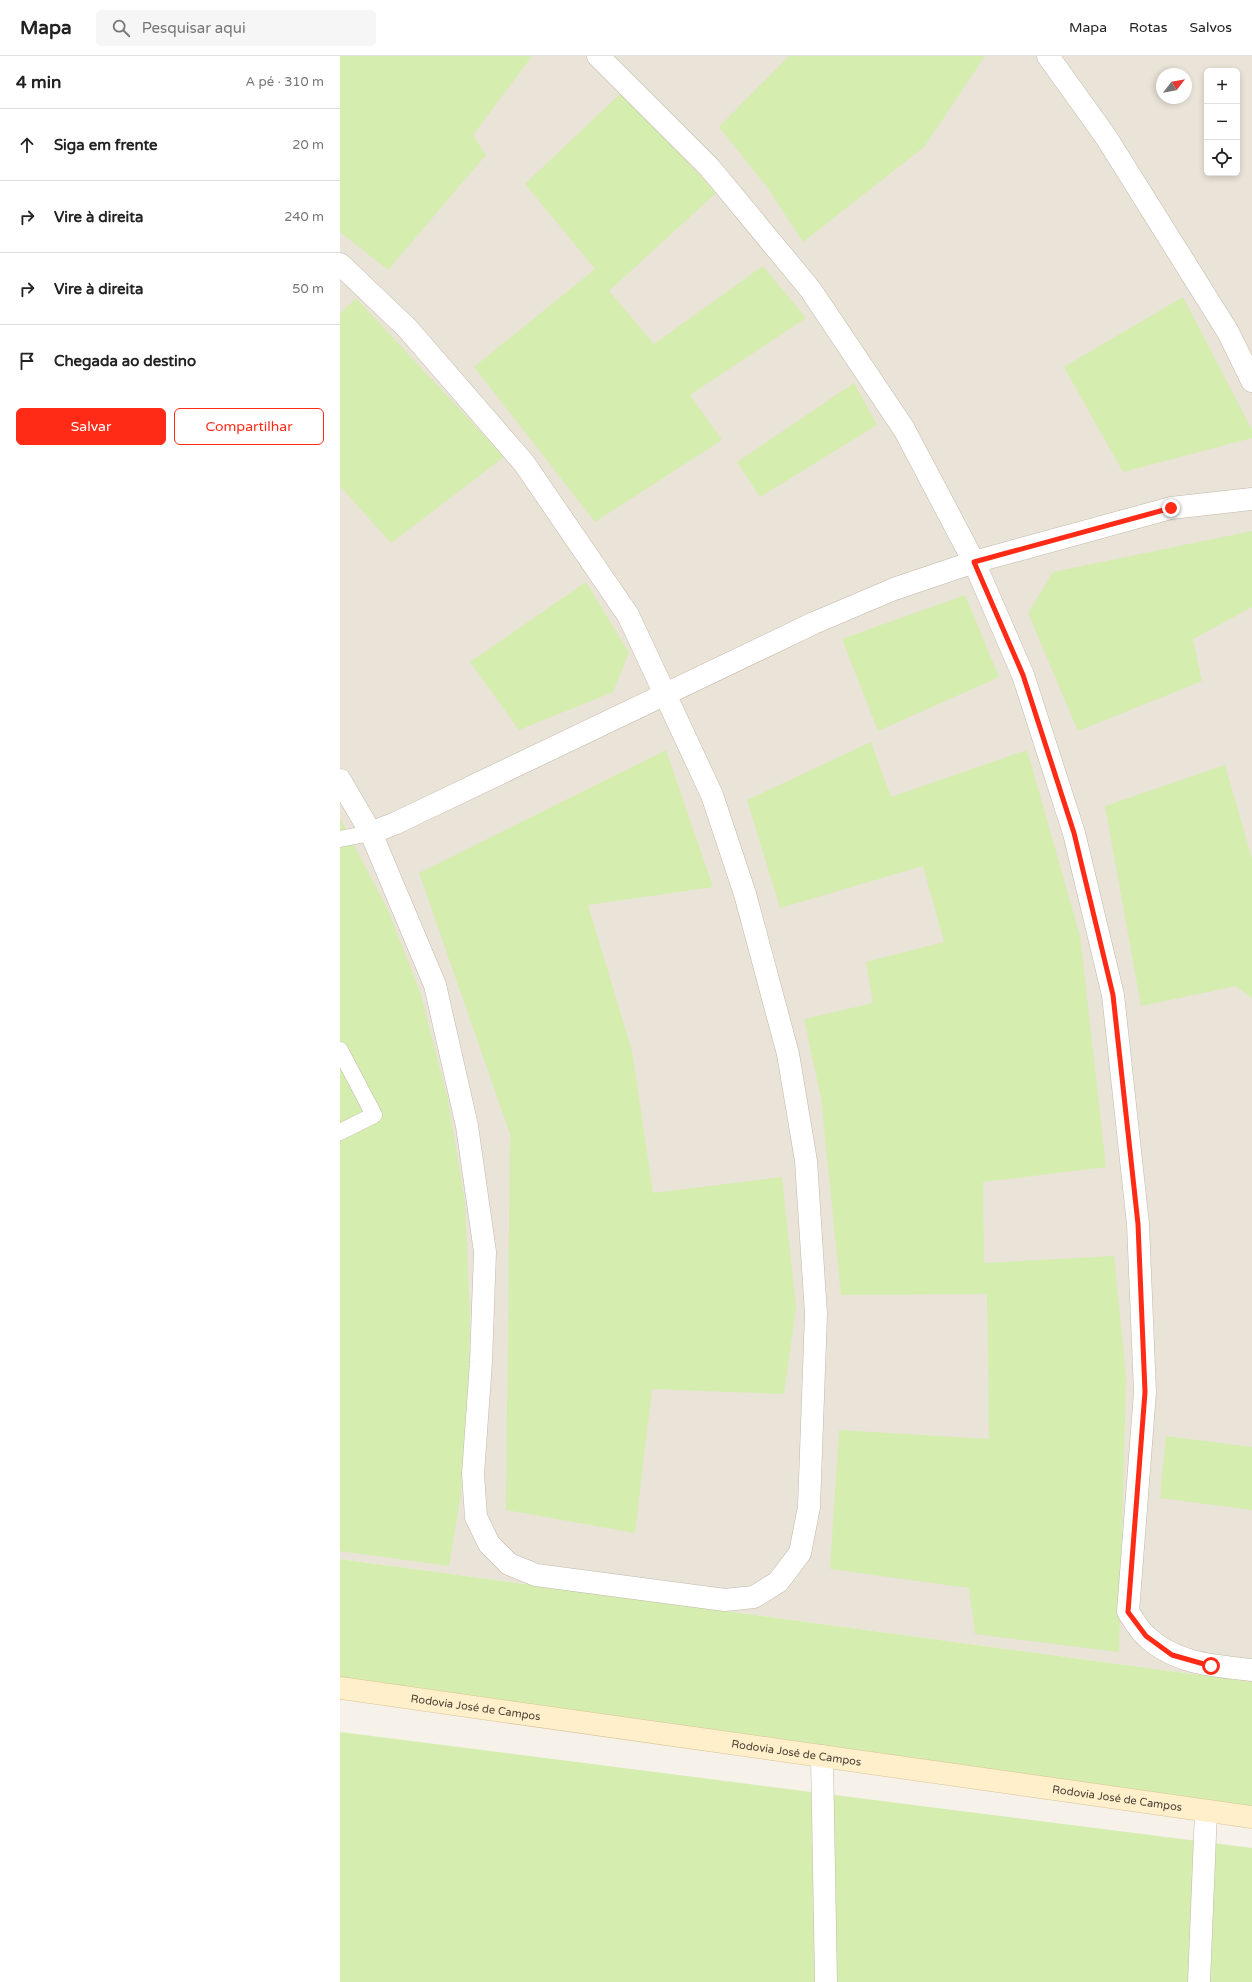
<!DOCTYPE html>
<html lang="pt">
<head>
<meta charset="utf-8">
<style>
	body { margin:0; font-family:"Varela Round",sans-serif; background:#f6f6f6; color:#222 }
	.controls { position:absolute; right:12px; top:12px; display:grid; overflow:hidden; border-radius:6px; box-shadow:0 2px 6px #0003 }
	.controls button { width:36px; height:36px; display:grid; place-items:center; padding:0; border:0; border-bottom:1px solid #e0e0e0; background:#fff; color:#222; font:20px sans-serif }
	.compass { position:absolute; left:816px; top:12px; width:36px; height:36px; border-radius:50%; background:#fff; box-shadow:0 2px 6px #0003; rotate:59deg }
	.stop { position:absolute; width:12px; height:12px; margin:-9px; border:3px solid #ff2b17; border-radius:50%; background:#fff }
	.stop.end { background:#ff2b17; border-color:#fff; box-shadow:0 1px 4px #0008 }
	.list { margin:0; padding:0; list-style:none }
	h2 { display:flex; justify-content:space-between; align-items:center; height:52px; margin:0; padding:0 16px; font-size:17px }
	h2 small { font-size:13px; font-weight:400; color:#767676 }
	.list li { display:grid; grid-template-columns:26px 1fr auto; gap:12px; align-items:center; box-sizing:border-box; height:72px; padding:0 16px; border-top:1px solid #e0e0e0 }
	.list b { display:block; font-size:15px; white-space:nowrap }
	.list em { font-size:13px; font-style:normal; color:#767676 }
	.actions { display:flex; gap:8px; padding:12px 16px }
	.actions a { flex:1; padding:9px 0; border:1px solid #ff2b17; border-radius:6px; text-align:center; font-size:14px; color:#ff2b17 }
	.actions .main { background:#ff2b17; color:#fff }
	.icon { flex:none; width:22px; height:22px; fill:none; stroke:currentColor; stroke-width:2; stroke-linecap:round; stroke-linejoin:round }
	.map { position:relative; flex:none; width:912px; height:1926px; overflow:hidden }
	header { display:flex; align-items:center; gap:24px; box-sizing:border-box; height:56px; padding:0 20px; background:#fff; border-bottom:1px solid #e0e0e0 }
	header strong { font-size:19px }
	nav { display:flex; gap:22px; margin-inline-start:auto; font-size:14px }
	.search { width:280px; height:36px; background:#f6f6f6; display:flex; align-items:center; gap:10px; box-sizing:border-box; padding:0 14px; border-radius:6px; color:#767676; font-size:15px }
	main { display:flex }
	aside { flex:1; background:#fff }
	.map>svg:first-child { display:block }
	.residential { fill:#eae3d7; fill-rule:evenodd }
	.green { fill:#d5edaf }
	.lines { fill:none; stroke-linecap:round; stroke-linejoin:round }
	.lane-casing { stroke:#c2b8aa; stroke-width:17 }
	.street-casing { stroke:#c2b8aa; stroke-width:23 }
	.secondary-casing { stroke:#dac395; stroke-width:23 }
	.lane { stroke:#fff; stroke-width:16 }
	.street { stroke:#fff; stroke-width:22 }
	.secondary { stroke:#ffefca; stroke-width:22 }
	.route { stroke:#ff2b17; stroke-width:5 }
	.labels { text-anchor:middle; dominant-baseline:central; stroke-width:3; stroke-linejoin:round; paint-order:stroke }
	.street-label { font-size:11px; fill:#4a4136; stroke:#fff }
</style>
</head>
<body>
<header>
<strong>Mapa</strong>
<div class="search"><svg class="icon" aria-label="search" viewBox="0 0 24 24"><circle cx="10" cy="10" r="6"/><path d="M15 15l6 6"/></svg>Pesquisar aqui</div>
<nav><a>Mapa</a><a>Rotas</a><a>Salvos</a></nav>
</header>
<main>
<aside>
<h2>4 min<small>A pé · 310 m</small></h2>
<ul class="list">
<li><svg class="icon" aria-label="ahead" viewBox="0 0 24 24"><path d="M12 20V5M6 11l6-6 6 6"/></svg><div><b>Siga em frente</b></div><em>20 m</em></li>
<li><svg class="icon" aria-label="right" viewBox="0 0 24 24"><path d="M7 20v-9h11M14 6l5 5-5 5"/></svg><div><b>Vire à direita</b></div><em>240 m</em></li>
<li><svg class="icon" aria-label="right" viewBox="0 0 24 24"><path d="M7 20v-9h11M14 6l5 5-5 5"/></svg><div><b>Vire à direita</b></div><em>50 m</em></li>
<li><svg class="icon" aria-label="arrive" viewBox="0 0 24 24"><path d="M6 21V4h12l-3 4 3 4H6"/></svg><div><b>Chegada ao destino</b></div></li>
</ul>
<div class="actions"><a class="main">Salvar</a><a>Compartilhar</a></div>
</aside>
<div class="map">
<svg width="912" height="1926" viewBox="0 0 912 1926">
	<rect width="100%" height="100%" fill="#f6f1e9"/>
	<path class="residential" d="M 0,0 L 912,0 L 912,1626 L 0,1503 ZM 867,15 L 897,15 L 897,117 L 867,117 ZM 822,18 L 846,18 L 846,42 L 822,42 Z"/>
	<g class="green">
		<polygon points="0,0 192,0 133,79 146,99 48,214 0,176"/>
		<polygon points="449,0 645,0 584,91 463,186 427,131 379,71"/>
		<polygon points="282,36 376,137 269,235 314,288 423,210 466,262 350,339 382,384 255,466 134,311 255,213 185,128"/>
		<polygon points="843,241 912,374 912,382 783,416 724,311"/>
		<polygon points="16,242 164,401 51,487 0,430 0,258"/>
		<polygon points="514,327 537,369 420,441 397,406"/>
		<polygon points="912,475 912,551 853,583 862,625 738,675 688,557 713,516"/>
		<polygon points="246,526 289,597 273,636 179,674 130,606"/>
		<polygon points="625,539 659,621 538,675 502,583"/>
		<polygon points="531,686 551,741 687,694 740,880 766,1111 643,1126 644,1207 774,1200 786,1320 779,1596 635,1578 629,1532 490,1513 499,1374 649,1383 647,1238 501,1239 481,1042 464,963 533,947 526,906 604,886 583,810 440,852 407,744"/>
		<polygon points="326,694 373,831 248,849 292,995 313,1137 442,1121 456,1252 444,1338 312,1333 295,1477 166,1454 170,1078 79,817"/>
		<polygon points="885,709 912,803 912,942 896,930 801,950 765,750"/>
		<polygon points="0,762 48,854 81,939 108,1044 125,1147 130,1261 128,1363 121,1438 109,1510 0,1495"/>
		<polygon points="826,1380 912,1391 912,1454 820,1442"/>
		<polygon points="0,1503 912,1626 912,1761 0,1632"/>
		<polygon points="0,1676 912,1792 912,1926 0,1926"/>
	</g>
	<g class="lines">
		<defs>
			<g id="lane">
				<polyline points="0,783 31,777"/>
				<polyline points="0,994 34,1059 0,1076"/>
			</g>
			<g id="street">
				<path d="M 258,0 L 370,112 L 470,233 L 564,373 L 634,506 L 683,619 L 734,777 L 773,939 L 798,1168 L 805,1336 L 788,1556 C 794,1564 799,1574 806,1580 C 835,1608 875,1610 912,1614"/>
				<polyline points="708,0 766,81 888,276 912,325"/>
				<polyline points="0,208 68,273 184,407 288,559 372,739 405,838 448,998 466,1105 476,1258 469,1451 460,1497 438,1526 414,1541 385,1544 196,1519 169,1508 149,1488 136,1461 133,1418 141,1306 145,1196 127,1070 95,929 31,777 0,724"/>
				<polyline points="31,777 56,767 474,567 554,533 634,506 831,452 912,443"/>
				<polyline points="482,1700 486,1926"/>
				<polyline points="859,1926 866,1755"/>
			</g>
			<g id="secondary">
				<path id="s1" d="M 0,1632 L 912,1761"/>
			</g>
		</defs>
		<use href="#lane" class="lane-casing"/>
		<use href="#street" class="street-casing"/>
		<use href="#secondary" class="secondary-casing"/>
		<use href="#lane" class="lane"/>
		<use href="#street" class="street"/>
		<use href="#secondary" class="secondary"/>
	</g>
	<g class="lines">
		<polyline class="route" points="831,452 634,506 683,619 734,777 773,939 798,1168 805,1336 788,1556 806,1580 832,1599 871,1610"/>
	</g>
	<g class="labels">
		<g class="street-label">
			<text stroke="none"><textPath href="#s1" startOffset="137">Rodovia José de Campos</textPath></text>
			<text stroke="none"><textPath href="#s1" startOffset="461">Rodovia José de Campos</textPath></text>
			<text stroke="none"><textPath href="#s1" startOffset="785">Rodovia José de Campos</textPath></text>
		</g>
	</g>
</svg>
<div class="controls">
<button>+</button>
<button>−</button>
<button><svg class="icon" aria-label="locate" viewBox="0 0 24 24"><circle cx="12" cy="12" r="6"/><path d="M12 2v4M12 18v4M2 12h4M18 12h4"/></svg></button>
</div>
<svg class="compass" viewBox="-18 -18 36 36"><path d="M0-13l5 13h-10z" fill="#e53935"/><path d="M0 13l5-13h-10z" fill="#767676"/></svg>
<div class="stop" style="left:871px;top:1610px"></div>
<div class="stop end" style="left:831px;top:452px"></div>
</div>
</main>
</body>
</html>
